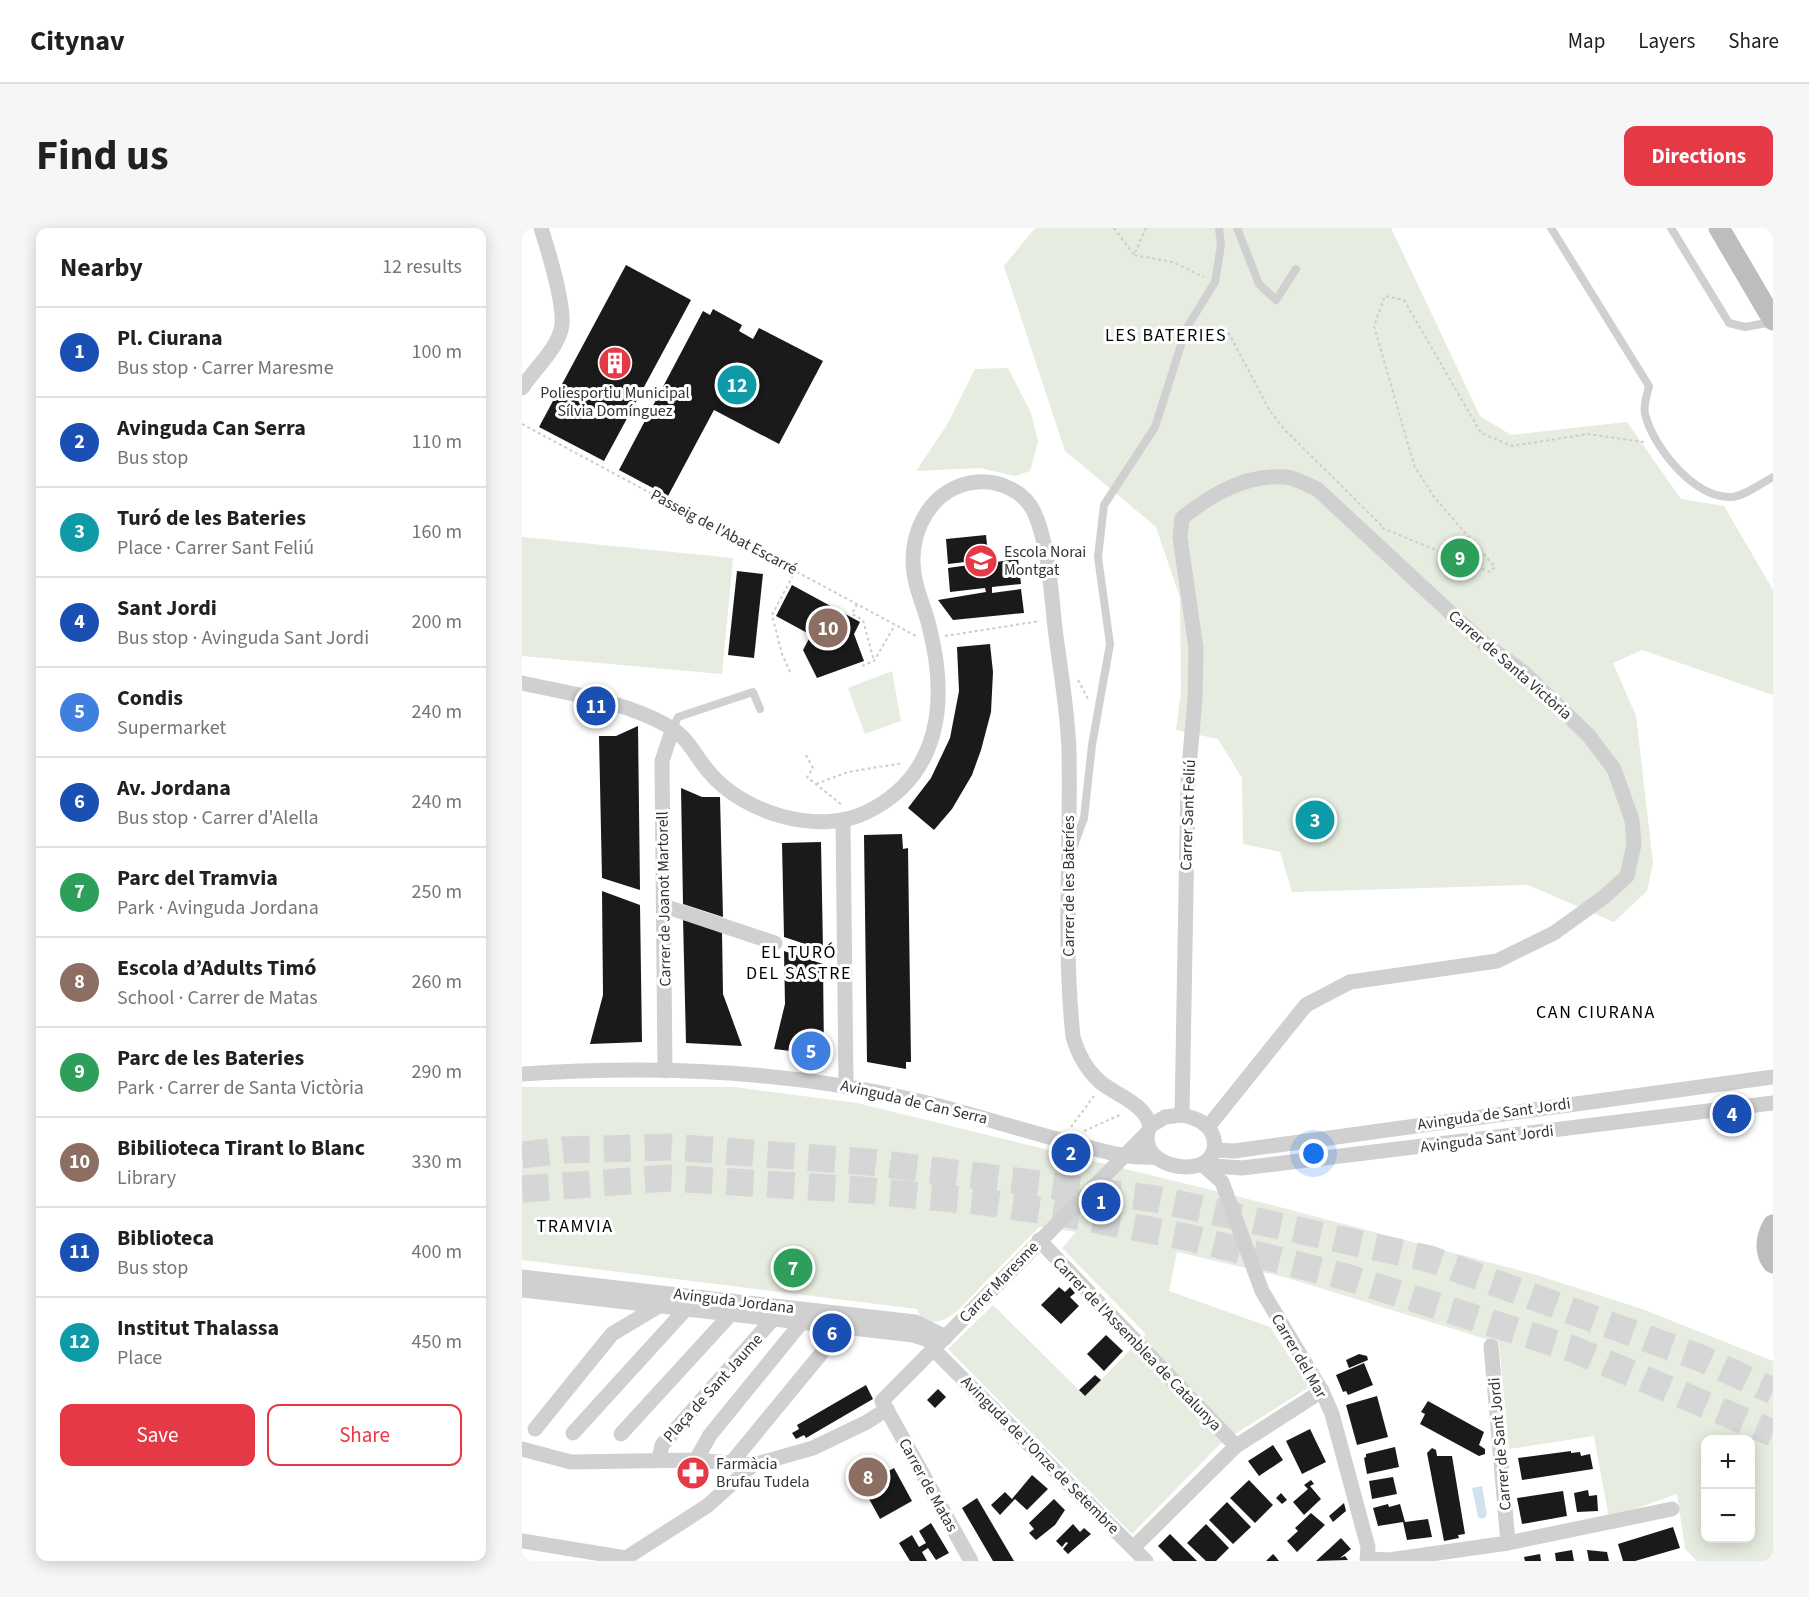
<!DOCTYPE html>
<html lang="en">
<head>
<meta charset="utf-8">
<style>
	body { margin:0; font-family:"Source Sans 3",sans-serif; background:#f6f6f6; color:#202124 }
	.controls { position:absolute; right:18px; bottom:18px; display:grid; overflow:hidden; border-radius:12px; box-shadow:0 3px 15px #0003 }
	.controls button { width:54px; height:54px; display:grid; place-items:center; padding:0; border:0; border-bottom:2px solid #e0e0e0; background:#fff; color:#202124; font:30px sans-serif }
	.you { position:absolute; left:792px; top:926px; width:21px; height:21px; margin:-15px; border:4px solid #fff; border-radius:50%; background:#1a73e8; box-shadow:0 0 0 9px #1a73e833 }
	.badge { display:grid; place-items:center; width:39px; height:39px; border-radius:50%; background:#e63946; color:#fff; font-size:20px; font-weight:700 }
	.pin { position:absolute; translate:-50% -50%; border:3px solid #fff; box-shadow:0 2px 6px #0006 }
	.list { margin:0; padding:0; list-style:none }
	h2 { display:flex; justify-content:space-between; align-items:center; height:78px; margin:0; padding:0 24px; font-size:26px }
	h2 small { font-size:20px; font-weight:400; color:#757577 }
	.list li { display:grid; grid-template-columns:39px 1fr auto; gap:18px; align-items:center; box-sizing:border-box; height:90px; padding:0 24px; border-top:2px solid #e0e0e0 }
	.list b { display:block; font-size:22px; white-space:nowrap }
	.list p { margin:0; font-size:20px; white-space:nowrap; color:#757577 }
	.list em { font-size:20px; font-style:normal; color:#757577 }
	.actions { display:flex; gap:12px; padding:18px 24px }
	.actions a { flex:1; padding:14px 0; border:2px solid #e63946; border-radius:12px; text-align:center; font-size:21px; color:#e63946 }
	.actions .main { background:#e63946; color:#fff }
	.map { position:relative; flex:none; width:1251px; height:1333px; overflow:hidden; border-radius:12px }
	header { display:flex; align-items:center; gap:36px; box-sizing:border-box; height:84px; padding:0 30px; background:#fff; border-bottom:2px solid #e0e0e0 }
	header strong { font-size:28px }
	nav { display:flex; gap:33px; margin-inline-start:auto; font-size:21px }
	.intro { display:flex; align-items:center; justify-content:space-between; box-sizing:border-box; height:144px; padding:0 36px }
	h1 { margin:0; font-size:42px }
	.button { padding:15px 27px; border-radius:12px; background:#e63946; color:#fff; font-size:21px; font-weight:700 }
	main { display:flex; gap:36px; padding:0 36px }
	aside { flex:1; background:#fff; border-radius:12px; box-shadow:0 3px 15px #0003 }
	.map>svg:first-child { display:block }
	.green { fill:#e6ecdf; fill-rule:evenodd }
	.water { fill:#cfe2ee }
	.building { fill:#1a1a1a }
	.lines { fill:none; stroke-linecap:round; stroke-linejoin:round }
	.highway-tunnel { stroke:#d6d6d6; stroke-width:27; stroke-dasharray:27 14; stroke-linecap:butt }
	.path { stroke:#cdcdcd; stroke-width:2; stroke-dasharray:3 3; stroke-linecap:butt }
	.lane { stroke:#d0d0d0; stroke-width:8 }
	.street { stroke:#d0d0d0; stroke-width:15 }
	.secondary { stroke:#bdbdbd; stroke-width:21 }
	.labels { text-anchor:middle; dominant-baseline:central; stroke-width:6; stroke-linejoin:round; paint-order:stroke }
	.poi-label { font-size:16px; fill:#333; stroke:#fff; text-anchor:start }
	.street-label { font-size:16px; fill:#333; stroke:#fff }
	.neighbourhood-label { font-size:18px; letter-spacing:1.5px; fill:#000; stroke:#fff }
</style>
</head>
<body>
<header>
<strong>Citynav</strong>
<nav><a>Map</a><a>Layers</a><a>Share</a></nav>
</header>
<div class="intro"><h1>Find us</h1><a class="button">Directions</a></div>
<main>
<aside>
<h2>Nearby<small>12 results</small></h2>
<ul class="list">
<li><span class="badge" style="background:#1a4fb4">1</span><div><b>Pl. Ciurana</b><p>Bus stop · Carrer Maresme</p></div><em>100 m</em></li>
<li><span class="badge" style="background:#1a4fb4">2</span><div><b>Avinguda Can Serra</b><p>Bus stop</p></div><em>110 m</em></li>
<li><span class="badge" style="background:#0f9aa8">3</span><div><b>Turó de les Bateries</b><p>Place · Carrer Sant Feliú</p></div><em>160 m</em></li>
<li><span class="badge" style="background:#1a4fb4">4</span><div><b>Sant Jordi</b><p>Bus stop · Avinguda Sant Jordi</p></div><em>200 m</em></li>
<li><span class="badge" style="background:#3f7fe0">5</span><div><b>Condis</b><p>Supermarket</p></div><em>240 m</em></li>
<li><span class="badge" style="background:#1a4fb4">6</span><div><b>Av. Jordana</b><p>Bus stop · Carrer d'Alella</p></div><em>240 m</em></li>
<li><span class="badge" style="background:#2e9e5b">7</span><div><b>Parc del Tramvia</b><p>Park · Avinguda Jordana</p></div><em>250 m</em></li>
<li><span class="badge" style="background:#8d6e63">8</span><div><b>Escola d’Adults Timó</b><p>School · Carrer de Matas</p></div><em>260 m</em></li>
<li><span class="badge" style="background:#2e9e5b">9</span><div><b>Parc de les Bateries</b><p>Park · Carrer de Santa Victòria</p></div><em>290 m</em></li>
<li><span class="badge" style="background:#8d6e63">10</span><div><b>Bibilioteca Tirant lo Blanc</b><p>Library</p></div><em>330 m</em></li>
<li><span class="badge" style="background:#1a4fb4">11</span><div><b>Biblioteca</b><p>Bus stop</p></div><em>400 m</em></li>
<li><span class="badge" style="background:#0f9aa8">12</span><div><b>Institut Thalassa</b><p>Place</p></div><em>450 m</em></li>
</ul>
<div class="actions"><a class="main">Save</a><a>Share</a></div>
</aside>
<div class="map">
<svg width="1251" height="1333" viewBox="0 0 1251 1333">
	<rect width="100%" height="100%" fill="#fff"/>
	<g class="green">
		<polygon points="513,0 869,0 958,188 989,207 1105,194 1159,271 1202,278 1251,362 1251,467 1120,422 1091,435 1114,488 1131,635 1125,663 1092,694 1006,657 770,664 758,624 721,616 720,550 696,511 654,502 659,463 658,370 634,299 543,223 482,38"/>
		<polygon points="486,140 509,185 516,213 508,243 493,248 458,240 394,243 425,197 453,141"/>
		<polygon points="0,309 211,330 200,446 0,428"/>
		<polygon points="370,443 379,493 343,506 326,460"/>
		<path d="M 0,859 L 212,859 L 335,875 L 746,976 L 1015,1047 L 1120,1081 L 1251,1133 L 1251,1333 L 1175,1333 L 1163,1321 L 1155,1266 L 1087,1290 L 1072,1208 L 987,1221 L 977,1115 L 762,1049 L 655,1024 L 647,1063 L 748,1099 L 787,1159 L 699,1215 L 610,1306 L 426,1121 L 471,1077 L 563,1168 L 624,1106 L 540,1020 L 554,1004 L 517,999 L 438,1080 C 425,1092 417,1096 400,1093 L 395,1081 L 0,1032 ZM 1184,1212 L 1228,1212 L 1228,1310 L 1184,1310 Z"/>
	</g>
	<polygon class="water" points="960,1258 965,1287 961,1291 956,1289 950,1260"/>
	<g class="building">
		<polygon points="104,37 169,72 82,233 17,199"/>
		<polygon points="191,81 220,97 217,103 231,111 237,100 301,133 257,216 192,182 146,268 97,242 181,83 188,87"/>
		<polygon points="464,307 467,335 496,331 499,356 470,359 470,365 499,361 502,385 431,392 416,372 464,364 463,360 428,364 426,340 461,335 460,332 426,336 424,311"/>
		<polygon points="215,343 241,346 232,430 206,427"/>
		<polygon points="270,357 338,394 332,406 342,433 295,450 281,422 289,407 254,388"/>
		<polygon points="468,416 471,444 469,484 459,522 450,547 430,581 412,602 386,580 409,550 428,510 437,463 435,419"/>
		<polygon points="116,498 118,662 80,650 77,508 94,508"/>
		<polygon points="159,560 180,569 198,569 201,689 161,676"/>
		<polygon points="380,606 381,621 386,620 389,834 384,834 384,841 345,834 342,607"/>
		<polygon points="299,614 301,722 262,709 260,615"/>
		<polygon points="80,663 118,677 120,814 68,816 81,767"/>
		<polygon points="161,690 200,703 201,766 220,818 164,815"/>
		<polygon points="262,723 301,736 302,827 252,821 263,776"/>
		<polygon points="537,1059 543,1064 548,1059 553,1065 548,1069 557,1078 539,1096 519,1077"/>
		<polygon points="584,1107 601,1123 582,1143 565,1126"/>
		<polygon points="837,1126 845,1128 846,1132 827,1140 824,1132"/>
		<polygon points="842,1135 851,1157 826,1167 824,1163 821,1164 814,1147"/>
		<polygon points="573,1147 579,1152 563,1168 557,1162"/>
		<polygon points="344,1157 351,1171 284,1210 282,1207 274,1211 270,1205 277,1201 275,1197"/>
		<polygon points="416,1161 424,1169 413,1180 405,1172"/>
		<polygon points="855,1168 866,1209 835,1217 824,1177"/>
		<polygon points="906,1173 962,1204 957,1217 963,1221 963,1226 957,1228 898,1196 903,1186 899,1184"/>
		<polygon points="788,1201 804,1234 780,1246 764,1213"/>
		<polygon points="751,1217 761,1232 737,1248 726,1233"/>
		<polygon points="873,1219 877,1239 845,1246 842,1230 844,1229 844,1226"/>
		<polygon points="910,1220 914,1222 915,1228 930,1228 943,1306 936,1307 937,1310 922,1313 905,1225"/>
		<polygon points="1049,1223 1049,1225 1058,1224 1059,1228 1068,1226 1071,1241 1000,1252 996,1230"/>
		<polygon points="372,1240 390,1273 358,1291 340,1258"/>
		<polygon points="510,1247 526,1261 505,1282 493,1271 478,1287 469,1277 483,1264 490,1271"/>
		<polygon points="871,1249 875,1266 850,1271 847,1253"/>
		<polygon points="727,1252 751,1277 733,1295 708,1270"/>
		<polygon points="789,1252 792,1256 788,1258 799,1271 782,1287 771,1274 786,1261 782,1257"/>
		<polygon points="1066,1262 1067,1268 1075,1267 1076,1283 1055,1284 1052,1265"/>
		<polygon points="1041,1263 1045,1288 1000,1296 995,1270"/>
		<polygon points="759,1265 765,1272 760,1276 754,1270"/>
		<polygon points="455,1270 492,1333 471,1333 440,1280"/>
		<polygon points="532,1271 543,1282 533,1297 514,1312 507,1305 512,1301 507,1295"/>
		<polygon points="705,1274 729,1299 711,1316 687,1292"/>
		<polygon points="822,1275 824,1283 811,1294 807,1288"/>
		<polygon points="866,1276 867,1279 878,1276 883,1294 906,1291 910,1309 885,1312 881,1294 856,1298 851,1280"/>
		<polygon points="789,1285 803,1297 775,1324 765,1313 776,1303 773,1300"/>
		<polygon points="409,1295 427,1325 414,1332 406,1320 400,1324 405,1333 388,1333 377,1315 390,1307 397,1319 404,1315 397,1303"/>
		<polygon points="551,1296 558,1304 562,1300 569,1306 546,1326 541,1321 546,1315 544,1314 540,1319 534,1313"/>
		<polygon points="684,1296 707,1320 694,1333 684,1333 665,1315"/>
		<polygon points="1151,1299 1158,1320 1113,1333 1101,1333 1096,1316"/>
		<polygon points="648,1306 675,1333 651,1333 636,1318"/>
		<polygon points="819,1310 829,1321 818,1330 823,1328 826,1332 794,1333"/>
		<polygon points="1050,1322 1052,1333 1034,1333 1033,1325"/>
		<polygon points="1065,1322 1085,1324 1087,1333 1067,1333"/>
		<polygon points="751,1326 753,1328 757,1333 744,1333"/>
		<polygon points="1018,1326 1019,1333 1003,1333 1002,1329"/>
	</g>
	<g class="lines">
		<g class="highway-tunnel">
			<polyline points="0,927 42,922 149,919 347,934 634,971 908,1031 1181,1131 1251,1163"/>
			<polyline points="0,961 147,950 340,962 461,974 543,986 669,1010 824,1049 1051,1121 1251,1205"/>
		</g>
		<g class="path">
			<polyline points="592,0 612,27"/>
			<polyline points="624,0 612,27 650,34 682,49"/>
			<polyline points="675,106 683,111 705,102 748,183 762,201 862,300"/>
			<polyline points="0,196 394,408"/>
			<polyline points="860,300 968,344 973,339 912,269 892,237 852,98 863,68 882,72 959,205 990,218 1066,206 1122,214"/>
			<polyline points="335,376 330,386 341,392 352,433"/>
			<polyline points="423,408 518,393"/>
			<polyline points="340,438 352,433 373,397"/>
			<polyline points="268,444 260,426 250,387 274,342"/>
			<polyline points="556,452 567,473"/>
			<polyline points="284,527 291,540 285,549 320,577"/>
			<polyline points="294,556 326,544 381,535"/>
			<polyline points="267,719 308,730"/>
			<polyline points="549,899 572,868"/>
			<polyline points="562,903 600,886"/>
		</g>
		<g class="lane">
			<polyline points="715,0 737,56 754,72 774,41"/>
			<path d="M 1029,0 L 1127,158 C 1125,167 1121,178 1123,186 C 1131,219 1172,270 1209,269 C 1221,269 1240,255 1251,249"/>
			<polyline points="1149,0 1207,95 1223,99 1250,94"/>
			<polyline points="151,500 156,489 231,464 238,481"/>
			<polyline points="551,620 562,590 570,517 588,416 576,329 582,277 633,199 664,101 693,54 699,17 697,0"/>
		</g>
		<g class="street">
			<path d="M 0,160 C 12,141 37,120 40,97 C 42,75 26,22 19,0"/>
			<path d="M 0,455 C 49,466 102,473 146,498 C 166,509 173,528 187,544 C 221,585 296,608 345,584 C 420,547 426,471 407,398 C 403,380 394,363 392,345 C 386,303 410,258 455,254 C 477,252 502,263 512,284 C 527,317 529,364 533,400 C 538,441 546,483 547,524 C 549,619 541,714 551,809 C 556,826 563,840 577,853 C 593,867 623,875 628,898"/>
			<polyline points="321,593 324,857"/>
			<polyline points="142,678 253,715"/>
			<polyline points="143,843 140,533 151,500"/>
			<path d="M 0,846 C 133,837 267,842 397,873 C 448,885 498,902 550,915 C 579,922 603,931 634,929"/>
			<path d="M 660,887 L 666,551 L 673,471 L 674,420 L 658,310 L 660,290 C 690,266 724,246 764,249 C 774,250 785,257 795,261 L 959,413 L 1000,443 L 1067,508 L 1092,541 L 1110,592 L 1112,616 L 1105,648 L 1082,669 L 1032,705 L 975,733 L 828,754 L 784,777 L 686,899"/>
			<path d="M 660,887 C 674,890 688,895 692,911 C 701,955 608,944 628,898 L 643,889 Z"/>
			<polyline points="692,922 712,923 1251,849"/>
			<polyline points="679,937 720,940 1251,875"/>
			<polyline points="682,938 700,954 740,1063 800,1163 810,1186 846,1319 845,1333"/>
			<polyline points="517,1012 714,1218"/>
			<polyline points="0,1049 393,1094 424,1109"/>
			<polyline points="0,1062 391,1107 406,1112 423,1110"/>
			<polyline points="969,1118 986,1315"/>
			<polyline points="412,1122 624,1333"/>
			<polyline points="13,1201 90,1106 137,1078"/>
			<polyline points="51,1205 164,1081"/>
			<polyline points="99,1206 209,1086"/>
			<polyline points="0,1221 49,1234 174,1232 231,1237 291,1220 345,1194 365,1181"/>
			<polyline points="137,1231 140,1217 251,1091"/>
			<polyline points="174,1232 188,1207 280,1094"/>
			<polyline points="210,1234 321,1099"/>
			<polyline points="0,1313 104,1330 185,1278 231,1237"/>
			<polyline points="611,1320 714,1218 800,1163"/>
			<polyline points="846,1331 867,1332 986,1315 1150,1281"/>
			<polyline points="449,1333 360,1173 625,905"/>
		</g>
		<g class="secondary">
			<polyline points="1197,0 1251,92"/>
			<path d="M 1251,997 C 1244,1009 1242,1024 1251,1035"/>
		</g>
	</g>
	<defs>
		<symbol id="building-disc" viewBox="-11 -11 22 22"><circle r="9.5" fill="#e63946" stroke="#fff"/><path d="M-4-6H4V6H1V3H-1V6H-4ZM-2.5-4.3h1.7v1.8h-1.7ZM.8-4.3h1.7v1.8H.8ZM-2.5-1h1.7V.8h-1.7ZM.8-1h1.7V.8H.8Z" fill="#fff"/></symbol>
		<symbol id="school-disc" viewBox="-11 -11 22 22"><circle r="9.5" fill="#e63946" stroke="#fff"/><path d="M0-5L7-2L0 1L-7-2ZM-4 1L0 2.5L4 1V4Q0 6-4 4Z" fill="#fff"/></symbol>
		<symbol id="pharmacy-disc" viewBox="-11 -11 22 22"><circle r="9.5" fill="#e63946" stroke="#fff"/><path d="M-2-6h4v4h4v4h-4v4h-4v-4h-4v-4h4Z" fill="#fff"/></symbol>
	</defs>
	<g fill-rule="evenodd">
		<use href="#building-disc" x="74" y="116" width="38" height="38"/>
		<use href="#school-disc" x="440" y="314" width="38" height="38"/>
		<use href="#pharmacy-disc" x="152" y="1226" width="38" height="38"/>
	</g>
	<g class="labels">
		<g class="poi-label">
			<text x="93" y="165" text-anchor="middle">Poliesportiu Municipal<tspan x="93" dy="18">Sílvia Domínguez</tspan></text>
			<text x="482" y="324">Escola Norai<tspan x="482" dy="18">Montgat</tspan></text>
			<text x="194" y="1236">Farmàcia<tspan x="194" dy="18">Brufau Tudela</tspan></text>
		</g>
		<g class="street-label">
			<text transform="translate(202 304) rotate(28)">Passeig de l'Abat Escarré</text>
			<text transform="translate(988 437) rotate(41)">Carrer de Santa Victòria</text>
			<text transform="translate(666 587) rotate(-88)">Carrer Sant Feliú</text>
			<text transform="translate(547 658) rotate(-90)">Carrer de les Bateríes</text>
			<text transform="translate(142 671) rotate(-91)">Carrer de Joanot Martorell</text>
			<text transform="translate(392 874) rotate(13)">Avinguda de Can Serra</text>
			<text transform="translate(972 886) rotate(-8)">Avinguda de Sant Jordi</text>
			<text transform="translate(965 911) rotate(-7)">Avinguda Sant Jordi</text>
			<text transform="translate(477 1054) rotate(-46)">Carrer Maresme</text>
			<text transform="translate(212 1073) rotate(7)">Avinguda Jordana</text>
			<text transform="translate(615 1116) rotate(46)">Carrer de l'Assemblea de Catalunya</text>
			<text transform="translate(777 1128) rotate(60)">Carrer del Mar</text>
			<text transform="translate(191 1160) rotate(-48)">Plaça de Sant Jaume</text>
			<text transform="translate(978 1216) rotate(-95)">Carrer de Sant Jordi</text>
			<text transform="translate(518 1227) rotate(45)">Avinguda de l'Onze de Setembre</text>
			<text transform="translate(406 1257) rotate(61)">Carrer de Matas</text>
		</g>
		<g class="neighbourhood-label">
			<text x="644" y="107">LES BATERIES</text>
			<text x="277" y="724">EL TURÓ<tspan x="277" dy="21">DEL SASTRE</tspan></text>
			<text x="1074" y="784">CAN CIURANA</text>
			<text x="53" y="998">TRAMVIA</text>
		</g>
	</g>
</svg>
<div class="controls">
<button>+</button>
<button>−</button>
</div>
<div class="you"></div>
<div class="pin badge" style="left:579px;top:974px;background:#1a4fb4">1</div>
<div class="pin badge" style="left:549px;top:925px;background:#1a4fb4">2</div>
<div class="pin badge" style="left:793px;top:592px;background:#0f9aa8">3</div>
<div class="pin badge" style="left:1210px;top:886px;background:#1a4fb4">4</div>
<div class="pin badge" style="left:289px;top:823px;background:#3f7fe0">5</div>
<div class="pin badge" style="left:310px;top:1105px;background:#1a4fb4">6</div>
<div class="pin badge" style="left:271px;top:1040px;background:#2e9e5b">7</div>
<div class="pin badge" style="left:346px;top:1249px;background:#8d6e63">8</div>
<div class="pin badge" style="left:938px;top:330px;background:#2e9e5b">9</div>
<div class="pin badge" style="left:306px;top:400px;background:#8d6e63">10</div>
<div class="pin badge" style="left:74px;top:478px;background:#1a4fb4">11</div>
<div class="pin badge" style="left:215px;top:157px;background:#0f9aa8">12</div>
</div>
</main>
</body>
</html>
